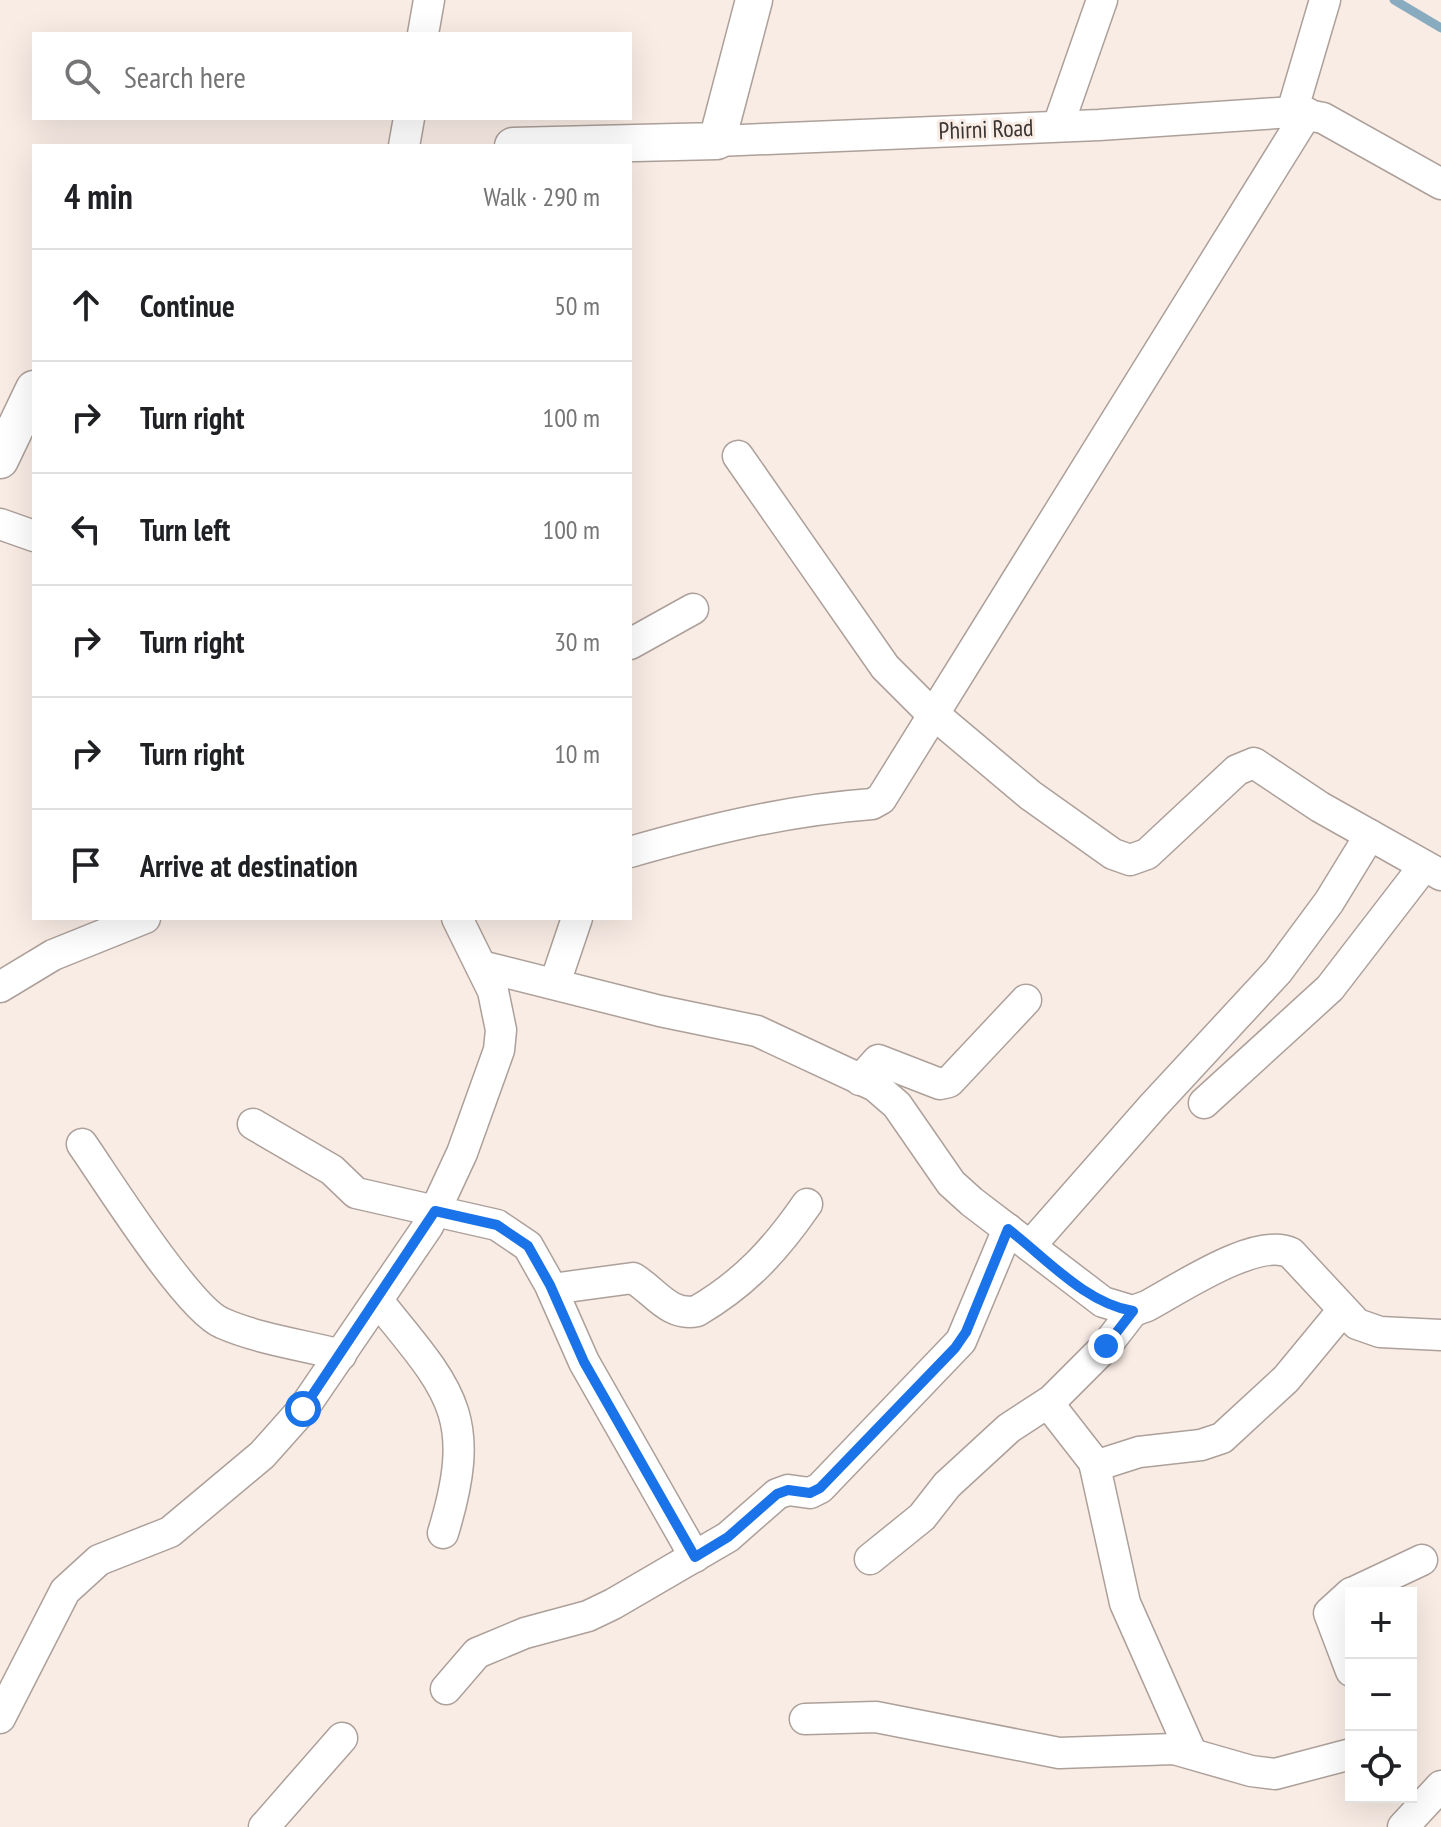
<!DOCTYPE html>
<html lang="en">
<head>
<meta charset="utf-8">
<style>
	body { margin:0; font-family:"PT Sans Narrow",sans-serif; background:#f2f2f2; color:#202124 }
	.controls { position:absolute; right:24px; bottom:24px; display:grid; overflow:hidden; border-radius:0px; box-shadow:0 8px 32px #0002 }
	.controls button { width:72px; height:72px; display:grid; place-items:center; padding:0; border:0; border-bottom:2px solid #e0e0e0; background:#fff; color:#202124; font:40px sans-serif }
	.stop { position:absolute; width:24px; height:24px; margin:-18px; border:6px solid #1a73e8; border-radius:50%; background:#fff }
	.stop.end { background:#1a73e8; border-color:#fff; box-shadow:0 2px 8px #0008 }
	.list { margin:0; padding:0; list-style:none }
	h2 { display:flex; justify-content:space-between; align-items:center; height:104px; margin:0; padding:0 32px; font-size:34px }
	h2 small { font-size:26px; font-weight:400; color:#757577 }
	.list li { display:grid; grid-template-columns:52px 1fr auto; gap:24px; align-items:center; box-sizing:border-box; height:112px; padding:0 32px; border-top:2px solid #e0e0e0 }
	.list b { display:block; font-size:30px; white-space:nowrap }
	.list em { font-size:26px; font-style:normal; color:#757577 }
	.icon { flex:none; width:44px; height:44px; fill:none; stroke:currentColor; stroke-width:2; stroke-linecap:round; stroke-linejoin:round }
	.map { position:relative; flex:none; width:1441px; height:1827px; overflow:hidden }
	.search { position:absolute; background:#fff; box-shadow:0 8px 32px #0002; left:32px; top:32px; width:600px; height:88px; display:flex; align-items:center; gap:20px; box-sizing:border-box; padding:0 28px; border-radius:0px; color:#757577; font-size:30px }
	.panel { position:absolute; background:#fff; box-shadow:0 8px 32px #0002; left:32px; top:144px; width:600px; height:776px; border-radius:0px }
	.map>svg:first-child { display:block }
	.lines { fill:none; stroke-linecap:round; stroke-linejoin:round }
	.stream { stroke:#89abc0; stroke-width:9 }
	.minor-casing { stroke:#ada09a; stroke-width:33 }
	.tertiary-casing { stroke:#ada09a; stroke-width:39 }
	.minor { stroke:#fff; stroke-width:30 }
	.tertiary { stroke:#fff; stroke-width:36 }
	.route { stroke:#1a73e8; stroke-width:10 }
	.labels { text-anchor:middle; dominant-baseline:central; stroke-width:6; stroke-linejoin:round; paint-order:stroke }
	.street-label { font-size:24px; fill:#3b3633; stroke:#f9ece5 }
</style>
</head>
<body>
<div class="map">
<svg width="1441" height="1827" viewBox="0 0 1441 1827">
	<rect width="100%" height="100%" fill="#f9ece5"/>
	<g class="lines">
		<polyline class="stream" points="1394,0 1441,28"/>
		<defs>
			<g id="minor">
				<polyline points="423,34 429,0"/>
				<polyline points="1292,112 1325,0"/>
				<polyline points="1058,126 1102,0"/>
				<polyline points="717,141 1099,125 1292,112 1323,118 1441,184"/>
				<polyline points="404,146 409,118"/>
				<polyline points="738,456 885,667 923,705 1030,795 1113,854 1130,860 1147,854 1237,770 1254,763 1320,807 1441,875"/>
				<polyline points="0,524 34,536"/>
				<polyline points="630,644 693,609"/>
				<path d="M 630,852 C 710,829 789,810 872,804 L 881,799 L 1307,113"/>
				<path d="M 481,966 L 660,1011 L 757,1031 L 875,1086 L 897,1105 L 951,1183 L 972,1202 L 1103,1302 L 1133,1311 L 1147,1306 C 1179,1289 1257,1236 1291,1253 L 1357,1324 L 1380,1332 L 1441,1335"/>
				<polyline points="555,983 577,918"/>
				<polyline points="0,987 53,955 145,918"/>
				<polyline points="860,1080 878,1060 940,1084 949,1082 1026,1000"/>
				<polyline points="1204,1103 1330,988 1424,866"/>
				<polyline points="253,1124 332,1170 356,1193 497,1225 528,1246 550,1285 584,1362 695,1557"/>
				<path d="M 82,1144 C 107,1180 188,1309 222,1323 C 258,1339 303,1345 341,1355"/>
				<polyline points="1030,1246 1153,1106 1278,971 1329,902 1370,835"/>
				<path d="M 552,1289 L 633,1278 C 655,1291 669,1317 697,1311 C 745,1283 776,1249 807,1204"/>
				<path d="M 378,1301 C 451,1391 479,1415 443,1533"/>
				<polyline points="1048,1403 1094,1462 1125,1603 1191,1752"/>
				<polyline points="1095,1466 1139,1452 1201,1445 1222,1438 1286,1379 1343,1310"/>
				<polyline points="870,1559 922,1517 947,1485 1009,1428 1052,1400 1106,1346 1133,1311"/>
				<polyline points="1351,1593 1329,1613 1351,1671"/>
				<polyline points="1352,1593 1422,1560"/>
				<polyline points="446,1689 477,1653 525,1633 588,1616 613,1604 728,1537 777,1494 788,1490 810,1493 820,1488 961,1341 1008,1229"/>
				<polyline points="0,1718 65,1591 99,1560 170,1532 262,1455 303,1409 428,1226 462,1153 499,1050 501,1030 493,991 457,918"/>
				<polyline points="805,1719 876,1717 1059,1753 1174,1749 1251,1771 1275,1774 1351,1754"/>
				<polyline points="264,1827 342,1738"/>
				<polyline points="1403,1827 1441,1786"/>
			</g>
			<g id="tertiary">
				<polyline points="513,146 717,141 754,0"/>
				<polyline points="0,460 34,389"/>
			</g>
		</defs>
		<use href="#minor" class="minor-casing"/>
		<use href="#tertiary" class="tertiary-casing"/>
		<use href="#minor" class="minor"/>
		<use href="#tertiary" class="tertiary"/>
	</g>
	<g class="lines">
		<path class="route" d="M 303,1409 L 435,1211 L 497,1225 L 528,1246 L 550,1285 L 584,1362 L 695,1557 L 728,1537 L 777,1494 L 788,1490 L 810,1493 L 820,1488 L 955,1348 L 966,1332 L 1008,1229 C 1046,1258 1085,1303 1133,1311 L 1106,1346"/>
	</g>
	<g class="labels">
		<g class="street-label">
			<text transform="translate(986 129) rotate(-2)">Phirni Road</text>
		</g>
	</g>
</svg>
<div class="controls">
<button>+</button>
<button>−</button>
<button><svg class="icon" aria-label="locate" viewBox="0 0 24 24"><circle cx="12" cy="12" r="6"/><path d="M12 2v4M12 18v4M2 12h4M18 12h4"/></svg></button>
</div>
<div class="stop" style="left:303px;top:1409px"></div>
<div class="stop end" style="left:1106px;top:1346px"></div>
<div class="search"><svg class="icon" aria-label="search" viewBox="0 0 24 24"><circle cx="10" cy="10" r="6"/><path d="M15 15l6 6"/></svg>Search here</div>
<section class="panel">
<h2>4 min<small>Walk · 290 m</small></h2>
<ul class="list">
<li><svg class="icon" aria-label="ahead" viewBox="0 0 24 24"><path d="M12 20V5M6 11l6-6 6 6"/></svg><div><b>Continue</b></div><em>50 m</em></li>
<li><svg class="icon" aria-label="right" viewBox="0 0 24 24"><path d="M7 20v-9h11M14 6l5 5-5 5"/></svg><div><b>Turn right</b></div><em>100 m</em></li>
<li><svg class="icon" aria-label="left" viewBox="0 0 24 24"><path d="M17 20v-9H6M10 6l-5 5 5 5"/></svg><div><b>Turn left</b></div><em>100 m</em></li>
<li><svg class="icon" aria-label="right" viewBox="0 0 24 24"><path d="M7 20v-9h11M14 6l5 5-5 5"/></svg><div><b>Turn right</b></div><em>30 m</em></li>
<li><svg class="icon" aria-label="right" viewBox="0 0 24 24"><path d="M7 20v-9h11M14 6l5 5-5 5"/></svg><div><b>Turn right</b></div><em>10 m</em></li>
<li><svg class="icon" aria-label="arrive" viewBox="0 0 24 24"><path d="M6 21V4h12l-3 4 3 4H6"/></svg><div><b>Arrive at destination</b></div></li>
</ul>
</section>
</div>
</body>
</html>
